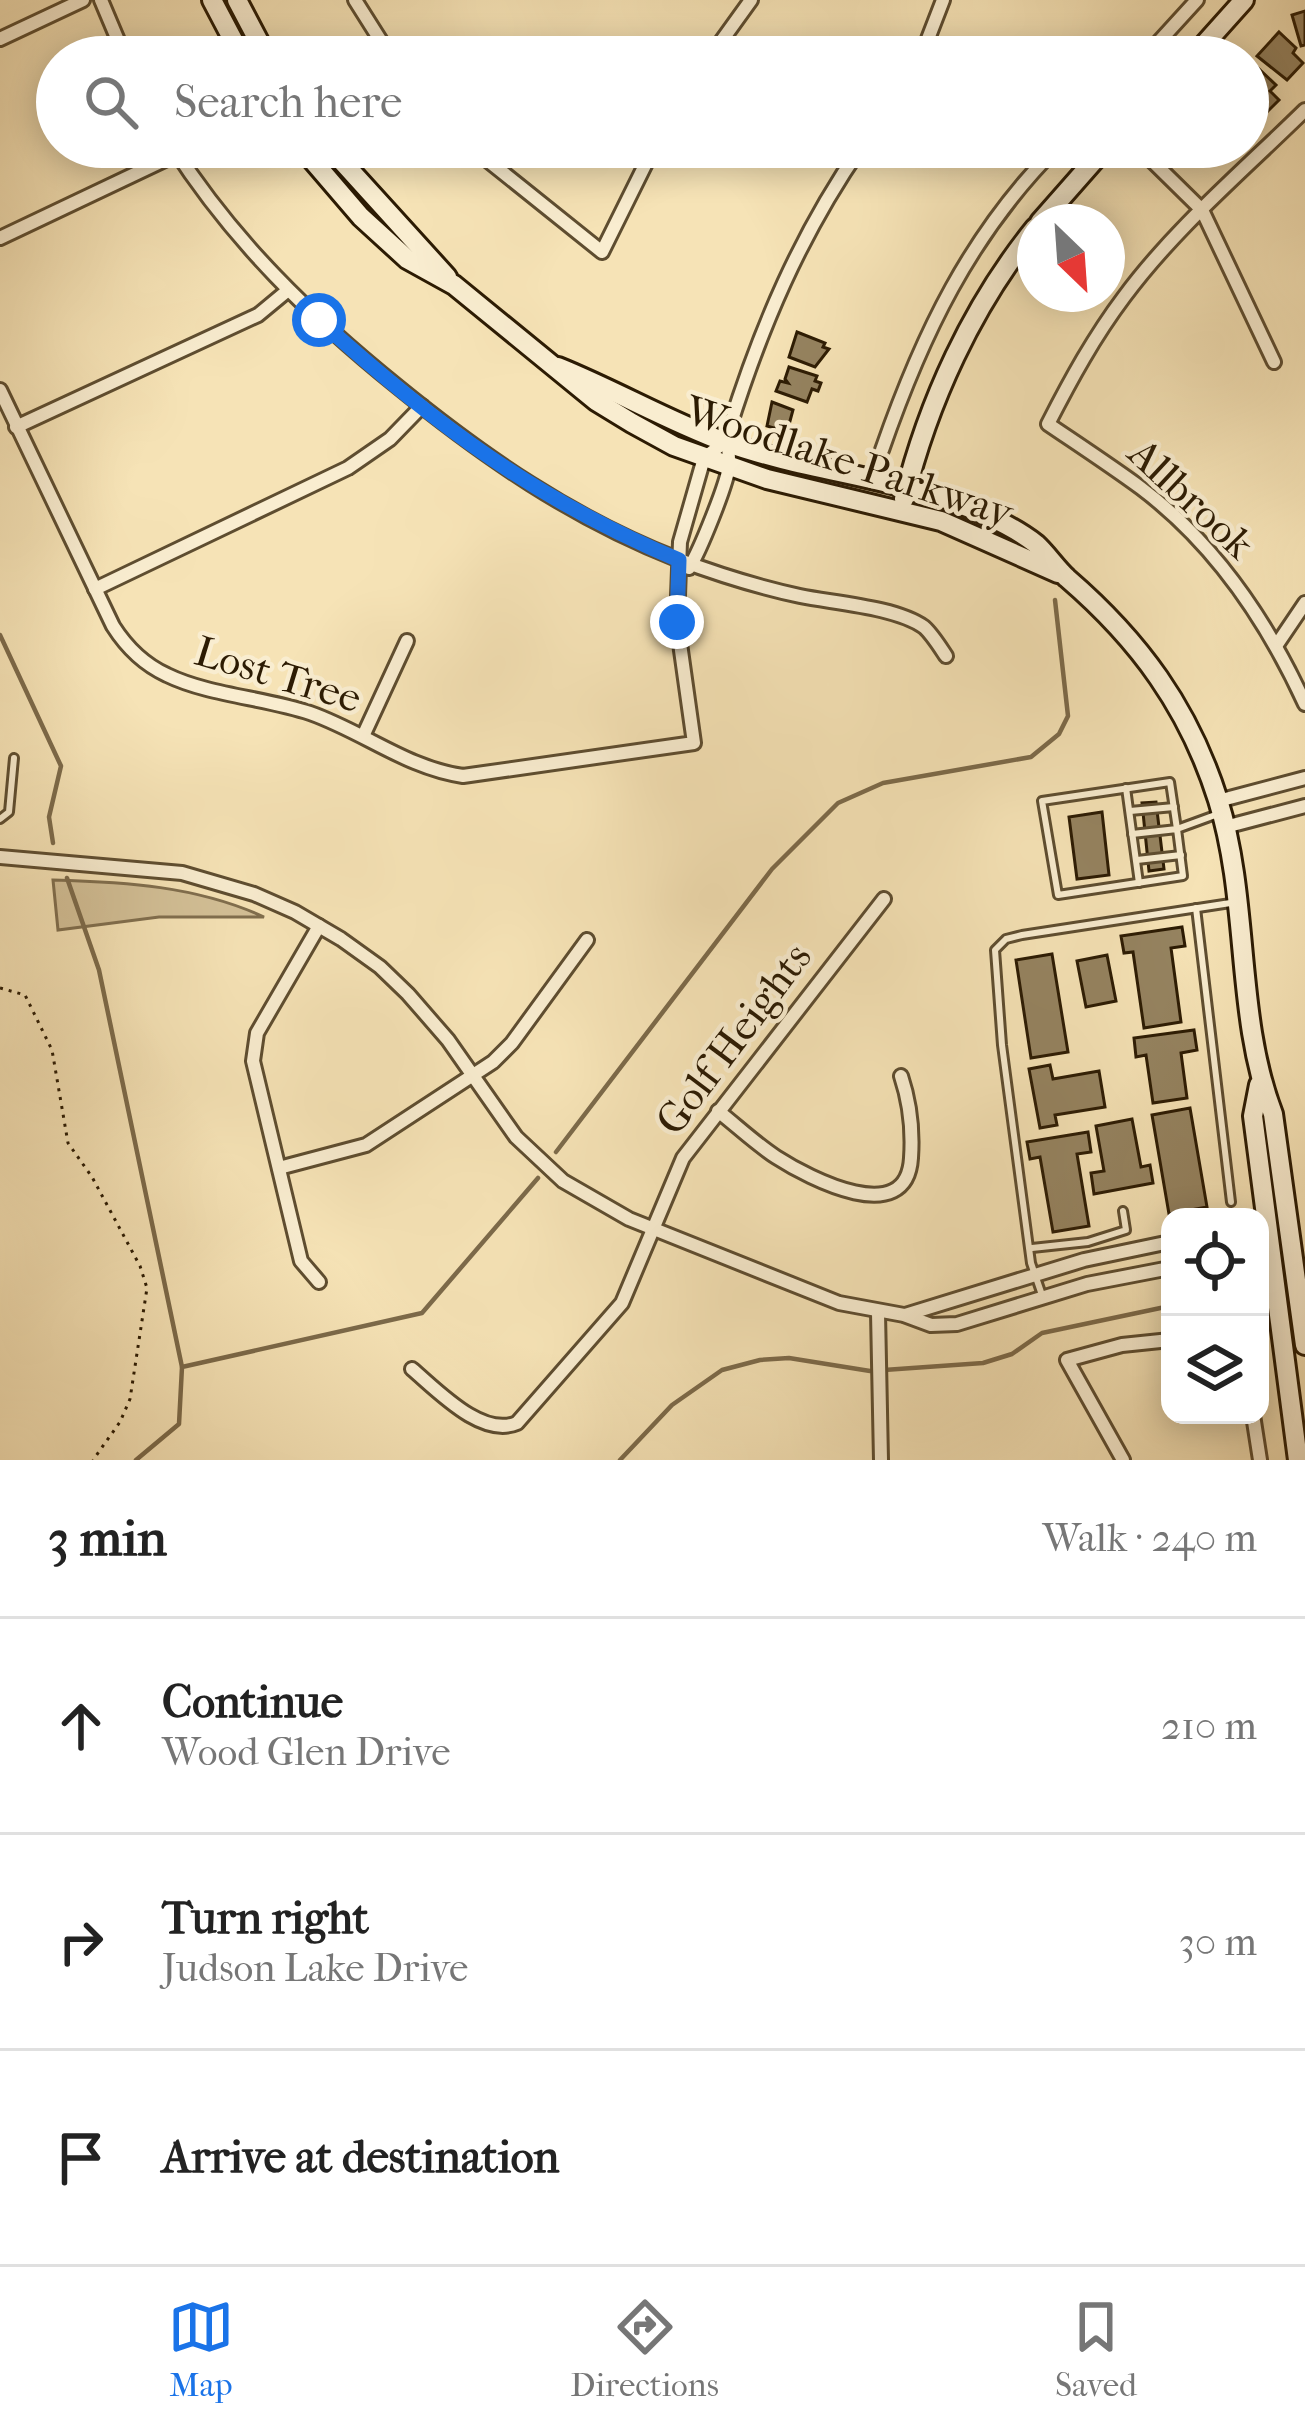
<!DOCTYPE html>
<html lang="en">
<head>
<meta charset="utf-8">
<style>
	body { margin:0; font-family:"IM FELL French Canon",serif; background:#f6f6f6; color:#222 }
	.controls { position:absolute; right:36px; bottom:36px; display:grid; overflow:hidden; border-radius:24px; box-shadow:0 6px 30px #0003 }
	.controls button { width:108px; height:108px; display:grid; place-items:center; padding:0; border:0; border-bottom:3px solid #e0e0e0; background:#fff; color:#222; font:60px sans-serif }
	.compass { position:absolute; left:1017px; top:204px; width:108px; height:108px; border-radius:50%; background:#fff; box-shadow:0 6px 30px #0003; rotate:155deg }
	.stop { position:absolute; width:36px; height:36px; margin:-27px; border:9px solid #1a73e8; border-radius:50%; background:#fff }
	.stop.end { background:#1a73e8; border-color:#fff; box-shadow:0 3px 12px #0008 }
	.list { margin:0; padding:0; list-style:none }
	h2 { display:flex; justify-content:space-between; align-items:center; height:156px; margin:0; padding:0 48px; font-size:51px }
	h2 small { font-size:39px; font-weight:400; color:#767676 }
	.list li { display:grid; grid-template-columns:78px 1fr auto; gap:36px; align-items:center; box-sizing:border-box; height:216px; padding:0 48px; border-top:3px solid #e0e0e0 }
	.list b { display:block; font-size:45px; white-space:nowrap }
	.list p { margin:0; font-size:39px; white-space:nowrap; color:#767676 }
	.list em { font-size:39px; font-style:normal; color:#767676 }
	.icon { flex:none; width:66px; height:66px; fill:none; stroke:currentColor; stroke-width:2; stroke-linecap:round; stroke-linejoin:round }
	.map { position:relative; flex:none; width:1305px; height:1460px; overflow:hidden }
	.search { position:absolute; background:#fff; box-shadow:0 6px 30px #0003; left:36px; right:36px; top:36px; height:132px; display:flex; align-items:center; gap:30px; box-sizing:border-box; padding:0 42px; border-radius:66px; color:#767676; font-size:45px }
	.sheet { height:804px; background:#fff }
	nav { display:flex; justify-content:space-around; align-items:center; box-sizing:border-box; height:168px; border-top:3px solid #e0e0e0; background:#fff; font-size:33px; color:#767676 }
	nav a { display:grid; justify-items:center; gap:6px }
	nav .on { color:#1a73e8 }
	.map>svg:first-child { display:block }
	.green { fill:#d4c198; stroke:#806e4e; stroke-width:3 }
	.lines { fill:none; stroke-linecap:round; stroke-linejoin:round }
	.stream { stroke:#7c6a4a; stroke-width:4.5 }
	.building { fill:#958360; stroke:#2c1b03; stroke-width:3 }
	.lane-casing { stroke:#5e4d30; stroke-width:12 }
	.street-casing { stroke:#5e4d30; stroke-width:18 }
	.secondary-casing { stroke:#2c1b03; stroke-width:24 }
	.path { stroke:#2c1b03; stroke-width:3; stroke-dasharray:3 6; stroke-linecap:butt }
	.lane { stroke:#f9edd0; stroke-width:6 }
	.street { stroke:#f9edd0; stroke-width:12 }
	.secondary { stroke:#f9edd0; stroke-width:18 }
	.route { stroke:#1a73e8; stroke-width:15 }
	.labels { text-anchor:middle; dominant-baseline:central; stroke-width:9; stroke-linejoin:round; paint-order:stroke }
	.street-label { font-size:42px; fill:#2c1b03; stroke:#f9edd0 }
</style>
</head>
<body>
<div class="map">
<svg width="1305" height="1460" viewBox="0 0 1305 1460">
	<rect width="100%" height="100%" fill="#f6e3b6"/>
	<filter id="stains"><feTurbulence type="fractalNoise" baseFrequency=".00167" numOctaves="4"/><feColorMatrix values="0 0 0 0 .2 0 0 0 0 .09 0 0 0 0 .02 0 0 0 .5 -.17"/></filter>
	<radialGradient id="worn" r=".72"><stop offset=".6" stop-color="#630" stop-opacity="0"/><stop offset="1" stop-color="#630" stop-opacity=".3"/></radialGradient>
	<path class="green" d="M 53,880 C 125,882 197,886 264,917 L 159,917 L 58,930 Z"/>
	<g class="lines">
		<g class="stream">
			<polyline points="0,635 61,766 49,817 53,843"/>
			<polyline points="67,878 99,970 182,1367"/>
			<polyline points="556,1152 772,869 838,803 883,783 1031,757 1059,734 1068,716 1055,600"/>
			<polyline points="136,1460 179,1424 182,1367 422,1313 538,1178"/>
			<polyline points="620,1460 672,1405 722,1370 760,1360 789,1358 870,1371 983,1363 1012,1354 1042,1333 1170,1306"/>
		</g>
	</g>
	<g class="building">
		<polygon points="1305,11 1305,45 1301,46 1292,15"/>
		<polygon points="1279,32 1296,48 1293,53 1303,63 1287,80 1257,56"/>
		<polygon points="1257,67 1276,85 1270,91 1279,100 1265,114 1256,105 1253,109 1248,105 1248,77"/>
		<polygon points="797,332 825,343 823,347 829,349 815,367 789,357"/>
		<polygon points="789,367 817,376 815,381 821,383 818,391 812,389 807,402 776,391 780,381 788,383 785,379"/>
		<polygon points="772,402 793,410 787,432 767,426"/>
		<polygon points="1156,802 1164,869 1149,871 1142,803"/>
		<polygon points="1102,812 1109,875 1077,879 1069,817"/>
		<polygon points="1182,927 1185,946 1171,948 1181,1022 1144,1028 1133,952 1124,953 1121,936"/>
		<polygon points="1052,954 1068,1052 1031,1058 1016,960"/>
		<polygon points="1107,955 1116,1001 1086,1007 1077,961"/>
		<polygon points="1194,1030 1197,1050 1181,1053 1187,1098 1153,1103 1146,1055 1136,1057 1134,1038"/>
		<polygon points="1050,1065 1053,1079 1099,1071 1105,1107 1055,1115 1057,1125 1040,1128 1029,1069"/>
		<polygon points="1190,1108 1207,1207 1169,1214 1152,1115"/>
		<polygon points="1132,1119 1141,1167 1150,1165 1153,1183 1094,1194 1091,1173 1104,1171 1096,1126"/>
		<polygon points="1088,1132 1091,1152 1077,1154 1089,1226 1053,1232 1040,1157 1030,1159 1027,1142"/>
	</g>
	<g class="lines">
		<defs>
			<g id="lane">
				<polyline points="1126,788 1139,883"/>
				<polyline points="1130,811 1174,807"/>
				<polyline points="0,819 9,812 14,758"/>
				<polyline points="1132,834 1177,829 1183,876 1058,895 1042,801 1170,782 1177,829 1218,814"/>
				<polyline points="1137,860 1181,855"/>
				<polyline points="1196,908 1231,1202"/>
				<polyline points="1032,1248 1088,1242 1126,1230 1123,1211"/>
				<polyline points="1042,1295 1031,1263 1002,1045 995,950 1006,939 1022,935 1237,902"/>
			</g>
			<g id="street">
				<polyline points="101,0 125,57"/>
				<polyline points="355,0 391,57"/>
				<polyline points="0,39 83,0"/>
				<polyline points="710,57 751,0"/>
				<polyline points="921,57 943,0"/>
				<polyline points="1145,57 1197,0"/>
				<path d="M 1305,110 C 1244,170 1175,228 1124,297 C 1094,337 1071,379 1048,424 C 1079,445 1111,466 1141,488 C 1214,543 1267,621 1305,704"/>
				<path d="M 173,147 C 233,241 311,317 398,387 C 484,457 572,518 677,559 C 717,574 758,587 800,596 C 834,603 896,607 924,627 C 932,634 940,647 946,656"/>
				<polyline points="471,147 602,252 654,147"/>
				<polyline points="1138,147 1202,210 1274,362"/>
				<polyline points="0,238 177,154"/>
				<path d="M 0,390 L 113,626 C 127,648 143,664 167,675 C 208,695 265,698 310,713 C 364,732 407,768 463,776 L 694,743 L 677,622 L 680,542 L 704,458 L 725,442"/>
				<polyline points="16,427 258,315 287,291"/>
				<path d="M 882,450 C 922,335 970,234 1057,147"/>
				<path d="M 689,568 C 699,553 728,482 729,465 C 730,451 725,443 729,429 C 761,327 800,235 861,147"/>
				<polyline points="95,589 348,468 390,439 422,406"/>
				<polyline points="1276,646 1305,603"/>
				<polyline points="364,734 407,641"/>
				<polyline points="1218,801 1305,778"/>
				<polyline points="1225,827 1305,806"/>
				<polyline points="0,857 182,873 254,894 295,912 341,939 380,967 408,994 448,1040 516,1137 563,1181 629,1219 839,1303 904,1315 931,1325 957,1324 1087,1284 1170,1268"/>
				<polyline points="319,926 257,1033 253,1061 301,1261 319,1282"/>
				<path d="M 718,1111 C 737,1126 756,1144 776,1157 C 810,1179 907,1229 911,1158 C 913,1129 910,1103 901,1076"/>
				<polyline points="279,1168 366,1145 493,1062 512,1043 587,940"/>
				<polyline points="878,1313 881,1460"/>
				<polyline points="905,1315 1084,1260 1170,1242"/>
				<path d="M 412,1369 C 438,1391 482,1438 517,1423 L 622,1303 L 683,1158 L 884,899"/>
				<polyline points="1253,1415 1260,1460"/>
				<polyline points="1123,1460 1067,1360 1122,1345 1170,1340"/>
			</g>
			<g id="secondary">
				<polyline points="212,0 242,57"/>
				<polyline points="237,0 267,57"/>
				<polyline points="1193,57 1244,0"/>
				<polyline points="301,147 361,217 407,259 454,285 596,401 632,423 674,446 767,479 941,521 1058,573"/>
				<polyline points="329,147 447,277"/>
				<polyline points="1040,222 1106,147"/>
				<path d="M 558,367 C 615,390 668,421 725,442 C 797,468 874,475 946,499 C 974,509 1012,525 1036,544 C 1047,554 1056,568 1067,578 C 1139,640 1189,708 1218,800 C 1250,902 1235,1016 1273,1114 L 1305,1345"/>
				<path d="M 904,499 C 928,402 972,306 1035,228"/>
				<polyline points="1259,1085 1253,1116 1298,1460"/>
			</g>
		</defs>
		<use href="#lane" class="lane-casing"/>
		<use href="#street" class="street-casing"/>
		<use href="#secondary" class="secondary-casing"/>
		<polyline class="path" points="0,988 25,995 52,1050 68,1143 92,1177 140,1266 147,1288 130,1399 120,1422 93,1460"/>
		<use href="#lane" class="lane"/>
		<use href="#street" class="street"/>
		<use href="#secondary" class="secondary"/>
	</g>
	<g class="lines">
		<path class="route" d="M 319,320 C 433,423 536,500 679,560 L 677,622"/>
	</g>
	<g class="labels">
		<g class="street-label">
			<text transform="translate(849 462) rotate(18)">Woodlake Parkway</text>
			<text transform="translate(1191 499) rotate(43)">Allbrook</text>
			<text transform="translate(278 675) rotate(17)">Lost Tree</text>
			<text transform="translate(734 1039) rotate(-53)">Golf Heights</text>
		</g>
	</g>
	<rect width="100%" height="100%" filter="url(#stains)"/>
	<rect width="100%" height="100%" fill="url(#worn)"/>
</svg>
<div class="controls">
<button><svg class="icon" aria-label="locate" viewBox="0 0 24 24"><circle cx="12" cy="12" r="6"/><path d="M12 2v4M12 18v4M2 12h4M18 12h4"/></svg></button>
<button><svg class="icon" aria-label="layers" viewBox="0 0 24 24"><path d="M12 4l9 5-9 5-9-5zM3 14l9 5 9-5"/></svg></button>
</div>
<svg class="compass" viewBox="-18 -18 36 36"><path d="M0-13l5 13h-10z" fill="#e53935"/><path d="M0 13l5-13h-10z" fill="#767676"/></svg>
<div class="stop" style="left:319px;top:320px"></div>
<div class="stop end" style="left:677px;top:622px"></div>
<div class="search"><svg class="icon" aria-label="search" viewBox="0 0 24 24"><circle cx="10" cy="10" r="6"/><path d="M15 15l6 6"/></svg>Search here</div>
</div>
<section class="sheet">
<h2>3 min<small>Walk · 240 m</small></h2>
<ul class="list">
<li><svg class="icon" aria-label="ahead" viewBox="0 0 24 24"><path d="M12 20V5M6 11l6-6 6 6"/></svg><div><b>Continue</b><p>Wood Glen Drive</p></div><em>210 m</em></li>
<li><svg class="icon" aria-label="right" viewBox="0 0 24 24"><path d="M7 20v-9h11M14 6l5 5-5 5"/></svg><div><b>Turn right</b><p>Judson Lake Drive</p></div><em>30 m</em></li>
<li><svg class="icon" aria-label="arrive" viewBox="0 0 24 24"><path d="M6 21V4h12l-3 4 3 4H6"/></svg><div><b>Arrive at destination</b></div></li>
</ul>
</section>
<nav>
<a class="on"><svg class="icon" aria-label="map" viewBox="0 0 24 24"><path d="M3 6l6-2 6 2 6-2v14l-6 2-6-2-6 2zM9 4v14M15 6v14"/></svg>Map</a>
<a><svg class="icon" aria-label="directions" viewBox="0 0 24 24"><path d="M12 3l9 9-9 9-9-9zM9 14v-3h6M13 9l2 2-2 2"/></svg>Directions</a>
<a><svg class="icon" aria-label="saved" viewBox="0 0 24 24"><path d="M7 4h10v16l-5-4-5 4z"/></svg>Saved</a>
</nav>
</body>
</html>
